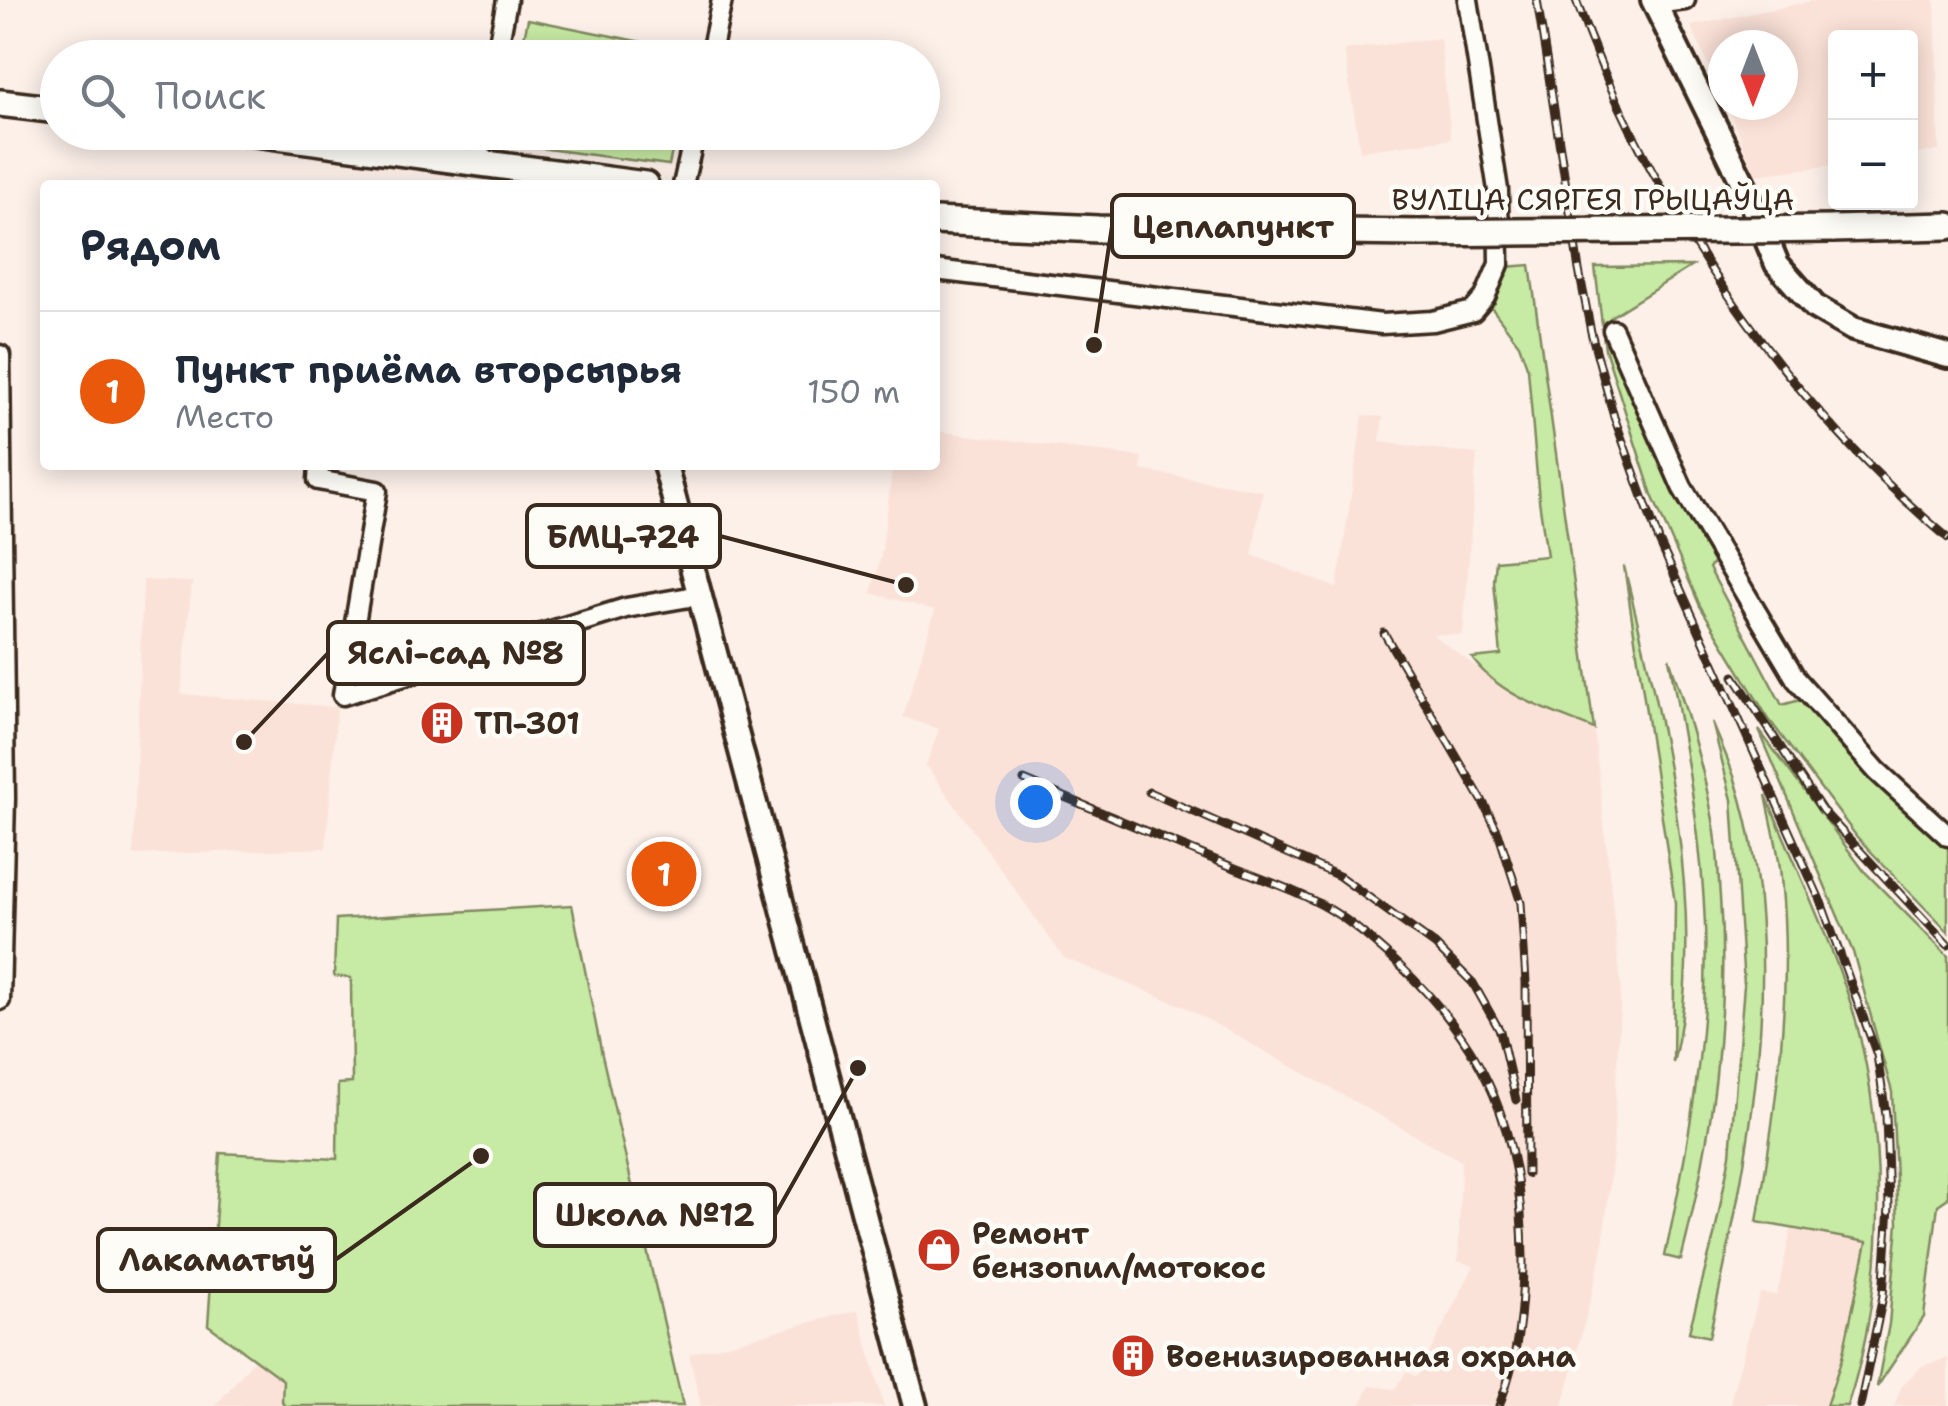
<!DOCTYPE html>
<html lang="ru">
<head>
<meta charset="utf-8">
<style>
	body { margin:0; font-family:"Shantell Sans",sans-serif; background:#f6f6f7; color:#1f2937 }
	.controls { position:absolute; right:30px; top:30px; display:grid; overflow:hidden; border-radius:10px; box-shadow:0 5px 25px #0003 }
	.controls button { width:90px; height:90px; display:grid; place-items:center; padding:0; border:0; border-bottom:2px solid #e0e1e3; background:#fff; color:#1f2937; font:50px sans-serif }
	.compass { position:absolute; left:1708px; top:30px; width:90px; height:90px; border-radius:50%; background:#fff; box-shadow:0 5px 25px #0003; rotate:180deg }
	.you { position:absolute; left:1035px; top:802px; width:35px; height:35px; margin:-25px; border:8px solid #fff; border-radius:50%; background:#1a73e8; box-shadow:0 0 0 15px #1a73e833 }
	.badge { display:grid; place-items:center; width:65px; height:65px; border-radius:50%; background:#ea580c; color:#fff; font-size:32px; font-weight:700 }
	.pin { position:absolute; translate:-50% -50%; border:5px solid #fff; box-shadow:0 2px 10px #0006 }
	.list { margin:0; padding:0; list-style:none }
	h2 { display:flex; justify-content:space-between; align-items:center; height:130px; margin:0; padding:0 40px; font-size:42px }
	h2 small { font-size:32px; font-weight:400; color:#747a83 }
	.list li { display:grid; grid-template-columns:65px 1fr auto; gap:30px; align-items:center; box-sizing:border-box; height:160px; padding:0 40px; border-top:2px solid #e0e1e3 }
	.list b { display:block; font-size:38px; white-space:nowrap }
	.list p { margin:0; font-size:32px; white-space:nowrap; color:#747a83 }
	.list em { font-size:32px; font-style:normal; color:#747a83 }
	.icon { flex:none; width:55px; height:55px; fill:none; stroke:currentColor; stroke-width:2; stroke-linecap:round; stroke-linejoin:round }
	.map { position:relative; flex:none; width:1948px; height:1406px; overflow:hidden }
	.search { position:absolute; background:#fff; box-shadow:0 5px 25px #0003; left:40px; top:40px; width:900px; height:110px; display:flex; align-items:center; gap:25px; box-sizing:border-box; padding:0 35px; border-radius:55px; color:#747a83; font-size:38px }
	.panel { position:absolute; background:#fff; box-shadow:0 5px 25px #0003; left:40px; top:180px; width:900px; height:290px; border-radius:10px }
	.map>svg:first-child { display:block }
	.built { fill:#fbe2d8 }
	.green { fill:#c7eaa4; stroke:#818a61; stroke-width:2.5 }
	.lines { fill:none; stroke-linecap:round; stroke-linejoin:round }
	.street-casing { stroke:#3b2a1e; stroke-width:25 }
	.secondary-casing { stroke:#3b2a1e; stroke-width:30 }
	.primary-casing { stroke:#3b2a1e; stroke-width:32 }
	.street { stroke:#fdfcf7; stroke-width:18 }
	.secondary { stroke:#fdfcf7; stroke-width:22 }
	.primary { stroke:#fdfcf7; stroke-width:25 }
	.rail-casing { stroke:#3b2a1e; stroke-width:9 }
	.rail { stroke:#fdfcf7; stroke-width:5; stroke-dasharray:15; stroke-linecap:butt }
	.primary-bridge-casing { stroke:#3b2a1e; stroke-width:32; stroke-linecap:butt }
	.primary-bridge { stroke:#fdfcf7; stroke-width:25 }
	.labels { text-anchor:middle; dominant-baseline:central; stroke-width:9; stroke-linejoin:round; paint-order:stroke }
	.street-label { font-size:30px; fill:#3b2a1e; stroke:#fdfcf7 }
	.poi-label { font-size:30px; font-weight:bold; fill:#3b2a1e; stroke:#fdfcf7; text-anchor:start }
	.leader { fill:none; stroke:#3b2a1e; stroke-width:4 }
	.callout-dot { fill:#3b2a1e; stroke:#fdfcf7; stroke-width:4 }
	.callout { fill:#fdfcf7; stroke:#3b2a1e; stroke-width:4 }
	.callout-label { font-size:32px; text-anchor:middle; font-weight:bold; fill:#3b2a1e }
</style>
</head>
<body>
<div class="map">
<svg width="1948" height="1406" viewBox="0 0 1948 1406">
	<rect width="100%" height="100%" fill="#fcf0e9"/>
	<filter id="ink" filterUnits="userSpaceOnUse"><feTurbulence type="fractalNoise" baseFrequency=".01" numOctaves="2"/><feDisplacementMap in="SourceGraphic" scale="20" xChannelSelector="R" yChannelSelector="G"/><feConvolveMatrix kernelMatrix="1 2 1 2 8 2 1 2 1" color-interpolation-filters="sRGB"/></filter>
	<g filter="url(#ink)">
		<g class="built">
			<polygon points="1817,0 1935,0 1939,151 1911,154 1910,38 1836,38 1835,165 1756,175 1726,105 1783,105 1783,45 1723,45 1723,99 1691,26"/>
			<polygon points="1440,38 1451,139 1360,151 1344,50"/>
			<polygon points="1363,415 1383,417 1380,442 1477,454 1463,635 1432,634 1513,694 1594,729 1621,985 1613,1153 1602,1254 1563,1406 1359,1406 1370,1386 1395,1389 1406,1372 1417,1377 1474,1266 1458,1261 1461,1161 1183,1006 1064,958 926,765 939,729 903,717 935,610 871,593 881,556 893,465 935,465 935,431 1142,457 1141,470 1263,491 1252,555 1337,588"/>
			<polygon points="143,580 192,582 181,694 337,707 326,848 133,855"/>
			<polygon points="1791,1230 1867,1242 1842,1358 1826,1406 1729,1406 1760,1293 1777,1295"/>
			<polygon points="858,1310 884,1406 701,1406 689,1354"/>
			<polygon points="1948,1358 1948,1406 1894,1406 1902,1385 1922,1366"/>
			<polygon points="255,1359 283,1380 282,1401 284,1406 215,1406"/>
		</g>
		<g class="green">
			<polygon points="528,19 691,52 690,57 520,57"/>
			<polygon points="503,133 503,132 676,133 669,165 501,143"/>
			<path d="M 1530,265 L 1594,729 C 1552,711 1500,697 1472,658 L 1501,655 L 1494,582 L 1496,561 L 1547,556 L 1539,500 L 1528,369 L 1519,344 L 1490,306 L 1499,293 L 1506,267 Z"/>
			<polygon points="1692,266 1612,316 1606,324 1673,494 1715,561 1709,568 1782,705 1800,700 1842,749 1948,848 1948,932 1857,837 1768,718 1700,606 1652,495 1605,349 1595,267"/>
			<path d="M 1624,566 C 1660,714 1711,914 1673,1063 L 1675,903 Z"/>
			<path d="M 1669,658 C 1687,712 1703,765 1713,820 C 1718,845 1718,872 1720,897 C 1729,1023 1712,1137 1681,1260 L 1665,1256 C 1683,1173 1698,1091 1704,1007 C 1712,890 1690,772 1669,658 Z"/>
			<path d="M 1712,722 C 1720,741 1728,759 1735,779 C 1792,954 1748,1162 1709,1337 L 1689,1332 L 1715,1232 L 1730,1155 L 1744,985 L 1732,800 Z"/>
			<polygon points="1759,730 1864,871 1948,956 1948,1198 1938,1205 1924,1317 1877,1387 1889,1324 1898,1223 1892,1092 1853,952"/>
			<path d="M 1766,795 C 1793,860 1824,925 1847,992 C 1888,1111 1889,1287 1847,1406 L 1826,1406 L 1842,1358 L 1867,1242 L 1757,1222 C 1776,1109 1793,993 1781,878 C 1779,850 1771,822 1766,795 Z"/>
			<polygon points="572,905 602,1055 683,1406 284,1406 282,1401 283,1380 208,1325 220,1153 337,1159 338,1084 352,1083 351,978 334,976 336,919"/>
		</g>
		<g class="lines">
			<defs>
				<g id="street">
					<polyline points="1655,4 1685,0"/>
					<polyline points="496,58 507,0"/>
					<polyline points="710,58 722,0"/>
					<polyline points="478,161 483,132"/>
					<polyline points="683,185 695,132"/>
					<polyline points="935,270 1382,324 1433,321 1473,311 1485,297 1499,264 1498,190 1468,0"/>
					<polyline points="1613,330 1682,487 1796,679 1877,771 1948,836"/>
					<polyline points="0,355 5,798 0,1000"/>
					<polyline points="319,465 318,480 377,491 343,695 626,608 701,595"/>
				</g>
				<g id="secondary">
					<polyline points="1653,0 1744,185 1777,264 1815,307 1853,329 1948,356"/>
					<polyline points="665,465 915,1406"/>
				</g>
				<g id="primary">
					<polyline points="0,103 58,110"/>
					<polyline points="247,132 645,185"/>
					<polyline points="935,221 1098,229 1419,233"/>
					<polyline points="1832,229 1948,226"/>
				</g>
			</defs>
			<use href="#street" class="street-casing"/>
			<use href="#secondary" class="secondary-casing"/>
			<use href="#primary" class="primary-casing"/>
			<use href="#street" class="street"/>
			<use href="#secondary" class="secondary"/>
			<use href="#primary" class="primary"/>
			<defs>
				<g id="rail">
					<polyline points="1537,0 1579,270 1591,332 1614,417 1659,541 1821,902 1877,1055 1886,1115 1889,1207 1883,1296 1860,1406"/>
					<path d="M 1576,0 C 1646,200 1785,402 1948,538"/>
					<polyline points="1384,633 1482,800 1498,832 1521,903 1526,982 1527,1174"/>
					<polyline points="1734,676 1822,810 1948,945"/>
					<path d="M 1024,780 C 1089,807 1154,835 1220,862 C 1256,877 1297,890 1331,910 C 1354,924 1376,944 1396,962 C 1488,1047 1522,1133 1523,1258 C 1523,1309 1518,1358 1499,1406"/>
					<polyline points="1149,792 1339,876 1435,945 1473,983 1500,1031 1516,1100"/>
				</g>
			</defs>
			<use href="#rail" class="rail-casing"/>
			<use href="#rail" class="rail"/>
			<defs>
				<polyline id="primary-bridge" points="1419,233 1832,229"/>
			</defs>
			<use href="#primary-bridge" class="primary-bridge-casing"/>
			<use href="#primary-bridge" class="primary-bridge"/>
		</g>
	</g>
	<defs>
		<symbol id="building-disc" viewBox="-11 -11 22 22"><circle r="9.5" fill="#c8321e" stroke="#fdfcf7"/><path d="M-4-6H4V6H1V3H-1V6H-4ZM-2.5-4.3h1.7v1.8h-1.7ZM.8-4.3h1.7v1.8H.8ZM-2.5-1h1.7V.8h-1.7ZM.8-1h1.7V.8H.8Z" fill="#fff"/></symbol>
		<symbol id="shop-disc" viewBox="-11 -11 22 22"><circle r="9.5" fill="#c8321e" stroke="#fdfcf7"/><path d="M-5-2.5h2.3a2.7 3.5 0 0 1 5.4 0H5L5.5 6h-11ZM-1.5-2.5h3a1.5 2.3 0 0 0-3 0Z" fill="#fff"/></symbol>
	</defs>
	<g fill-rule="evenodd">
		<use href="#building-disc" x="417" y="698" width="50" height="50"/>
		<use href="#shop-disc" x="914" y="1225" width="50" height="50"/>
		<use href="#building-disc" x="1108" y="1331" width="50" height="50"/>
	</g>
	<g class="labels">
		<g class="street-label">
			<text x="1593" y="199">ВУЛІЦА СЯРГЕЯ ГРЫЦАЎЦА</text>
		</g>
		<g class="poi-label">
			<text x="474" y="723">ТП-301</text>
			<text x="972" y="1233">Ремонт<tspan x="972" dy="34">бензопил/мотокос</tspan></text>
			<text x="1166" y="1356">Военизированная охрана</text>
		</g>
	</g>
	<path class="leader" d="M1094 345L1112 226M906 585L720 536M244 742L328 653M858 1068L775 1215M481 1156L335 1260"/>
	<g class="callout-dot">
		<circle cx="1094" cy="345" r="10"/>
		<circle cx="906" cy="585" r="10"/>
		<circle cx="244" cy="742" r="10"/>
		<circle cx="858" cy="1068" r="10"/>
		<circle cx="481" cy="1156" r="10"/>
	</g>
	<g class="callout">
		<rect x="1112" y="195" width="242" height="62" rx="10"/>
		<rect x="527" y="505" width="193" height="62" rx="10"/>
		<rect x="328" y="622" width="256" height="62" rx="10"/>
		<rect x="535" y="1184" width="240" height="62" rx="10"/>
		<rect x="98" y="1229" width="237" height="62" rx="10"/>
	</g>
	<g class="callout-label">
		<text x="1233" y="238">Цеплапункт</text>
		<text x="623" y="548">БМЦ-724</text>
		<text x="456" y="664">Яслі-сад №8</text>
		<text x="655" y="1226">Школа №12</text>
		<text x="217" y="1271">Лакаматыў</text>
	</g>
</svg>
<div class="controls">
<button>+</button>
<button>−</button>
</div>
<svg class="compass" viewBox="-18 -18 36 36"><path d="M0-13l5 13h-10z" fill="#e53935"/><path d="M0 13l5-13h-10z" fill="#747a83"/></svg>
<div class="you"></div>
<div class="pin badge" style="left:664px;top:874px">1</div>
<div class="search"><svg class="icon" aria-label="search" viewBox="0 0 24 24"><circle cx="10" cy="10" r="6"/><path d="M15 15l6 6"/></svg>Поиск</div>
<section class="panel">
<h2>Рядом<small></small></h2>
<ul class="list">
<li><span class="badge">1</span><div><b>Пункт приёма вторсырья</b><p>Место</p></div><em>150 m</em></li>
</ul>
</section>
</div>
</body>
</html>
